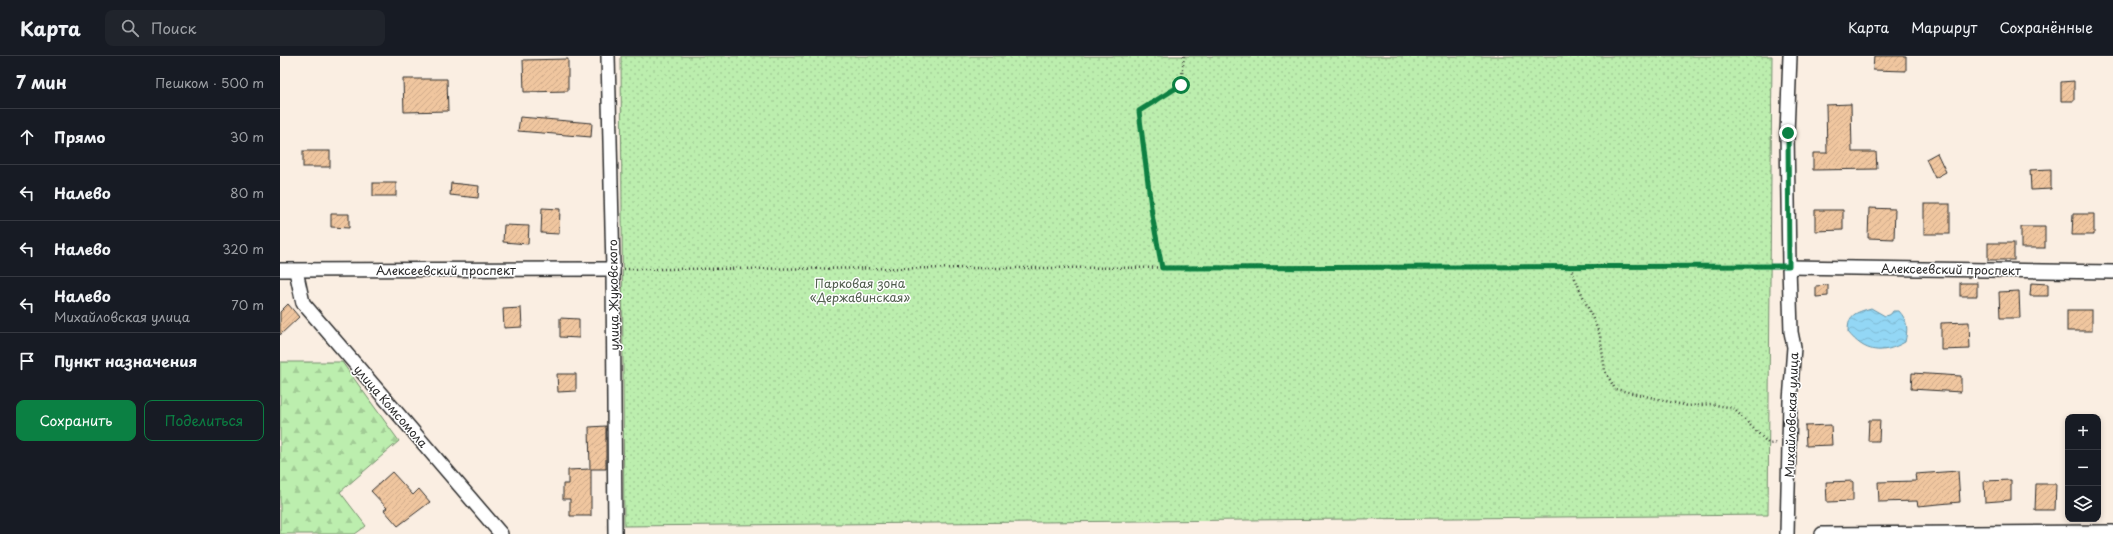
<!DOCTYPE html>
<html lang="ru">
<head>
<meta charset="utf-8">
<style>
	body { margin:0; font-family:"Playpen Sans",sans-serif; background:#20242c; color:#f1f3f6 }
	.controls { position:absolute; right:12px; bottom:12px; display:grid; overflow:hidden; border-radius:8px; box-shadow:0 2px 6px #0003 }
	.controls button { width:36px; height:36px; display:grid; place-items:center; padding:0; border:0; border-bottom:1px solid #363941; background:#171b24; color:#f1f3f6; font:20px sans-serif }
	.stop { position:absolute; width:12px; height:12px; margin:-9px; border:3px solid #0b8043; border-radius:50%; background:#fff }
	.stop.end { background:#0b8043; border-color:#fff; box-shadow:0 1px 4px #0008 }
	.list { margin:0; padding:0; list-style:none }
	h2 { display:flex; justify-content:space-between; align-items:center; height:52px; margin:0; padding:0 16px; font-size:17px }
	h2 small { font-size:13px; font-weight:400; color:#9ea1a6 }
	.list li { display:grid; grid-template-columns:26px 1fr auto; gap:12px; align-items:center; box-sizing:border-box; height:56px; padding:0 16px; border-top:1px solid #363941 }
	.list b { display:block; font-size:15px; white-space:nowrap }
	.list p { margin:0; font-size:13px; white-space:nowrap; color:#9ea1a6 }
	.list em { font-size:13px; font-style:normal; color:#9ea1a6 }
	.actions { display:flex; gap:8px; padding:12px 16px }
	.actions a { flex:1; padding:9px 0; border:1px solid #0b8043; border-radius:8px; text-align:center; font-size:14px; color:#0b8043 }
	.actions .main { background:#0b8043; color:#fff }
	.icon { flex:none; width:22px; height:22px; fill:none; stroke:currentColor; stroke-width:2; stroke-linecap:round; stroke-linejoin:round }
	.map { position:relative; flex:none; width:1833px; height:478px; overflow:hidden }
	header { display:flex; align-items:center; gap:24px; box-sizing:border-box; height:56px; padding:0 20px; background:#171b24; border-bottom:1px solid #363941 }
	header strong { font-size:19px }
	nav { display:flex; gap:22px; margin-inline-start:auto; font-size:14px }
	.search { width:280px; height:36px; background:#20242c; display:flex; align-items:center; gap:10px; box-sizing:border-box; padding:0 14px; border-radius:8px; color:#9ea1a6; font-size:15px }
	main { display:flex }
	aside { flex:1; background:#171b24 }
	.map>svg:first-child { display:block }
	.forest { fill:url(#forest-firs); stroke:#748c6c }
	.park { fill:url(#park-dots); stroke:#748c6c }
	.water { fill:url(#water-waves); stroke:#6992a4 }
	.building { fill:url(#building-hatch); stroke:#2b2b2b }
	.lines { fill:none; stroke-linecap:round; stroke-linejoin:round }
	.minor-casing { stroke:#2b2b2b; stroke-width:16 }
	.path { stroke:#2b2b2b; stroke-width:2.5; stroke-dasharray:1 3; stroke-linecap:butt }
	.minor { stroke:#fff; stroke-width:13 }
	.route { stroke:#0b8043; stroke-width:5 }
	.labels { text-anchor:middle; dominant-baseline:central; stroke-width:3; stroke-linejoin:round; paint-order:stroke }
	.street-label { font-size:12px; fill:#2b2b2b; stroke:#fff }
	.park-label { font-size:12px; fill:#4f5c4c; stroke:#fff }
</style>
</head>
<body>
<header>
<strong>Карта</strong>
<div class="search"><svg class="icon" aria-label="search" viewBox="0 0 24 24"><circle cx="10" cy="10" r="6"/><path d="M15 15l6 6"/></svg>Поиск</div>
<nav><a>Карта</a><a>Маршрут</a><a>Сохранённые</a></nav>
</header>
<main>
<aside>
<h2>7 мин<small>Пешком · 500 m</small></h2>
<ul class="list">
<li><svg class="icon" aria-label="ahead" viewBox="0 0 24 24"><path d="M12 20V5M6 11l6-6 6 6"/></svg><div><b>Прямо</b></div><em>30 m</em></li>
<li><svg class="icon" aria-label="left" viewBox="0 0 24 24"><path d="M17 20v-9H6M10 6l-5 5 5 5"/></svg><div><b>Налево</b></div><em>80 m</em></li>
<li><svg class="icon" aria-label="left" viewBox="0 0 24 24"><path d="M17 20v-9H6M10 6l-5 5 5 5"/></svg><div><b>Налево</b></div><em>320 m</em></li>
<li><svg class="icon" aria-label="left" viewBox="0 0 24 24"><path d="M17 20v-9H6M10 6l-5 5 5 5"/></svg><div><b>Налево</b><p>Михайловская улица</p></div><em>70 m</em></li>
<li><svg class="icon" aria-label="arrive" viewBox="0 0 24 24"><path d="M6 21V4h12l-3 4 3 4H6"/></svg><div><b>Пункт назначения</b></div></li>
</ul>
<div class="actions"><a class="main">Сохранить</a><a>Поделиться</a></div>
</aside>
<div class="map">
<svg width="1833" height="478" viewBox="0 0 1833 478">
	<defs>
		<pattern id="forest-firs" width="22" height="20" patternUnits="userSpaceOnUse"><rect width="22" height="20" fill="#bceeae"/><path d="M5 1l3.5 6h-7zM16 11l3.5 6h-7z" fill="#a2cc96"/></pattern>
		<pattern id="park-dots" width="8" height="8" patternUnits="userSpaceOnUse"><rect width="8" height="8" fill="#bceeae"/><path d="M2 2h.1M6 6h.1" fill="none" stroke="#a2cc96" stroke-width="1.8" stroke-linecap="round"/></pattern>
		<pattern id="water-waves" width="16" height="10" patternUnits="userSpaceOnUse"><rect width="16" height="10" fill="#93d7f5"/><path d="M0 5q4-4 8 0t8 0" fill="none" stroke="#7fb9d2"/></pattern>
		<pattern id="building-hatch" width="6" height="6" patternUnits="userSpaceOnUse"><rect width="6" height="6" fill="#f0c69f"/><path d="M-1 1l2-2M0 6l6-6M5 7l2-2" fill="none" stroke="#ceaa89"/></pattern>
	</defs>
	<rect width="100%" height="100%" fill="#faeee2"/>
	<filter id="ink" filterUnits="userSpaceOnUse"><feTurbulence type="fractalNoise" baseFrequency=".025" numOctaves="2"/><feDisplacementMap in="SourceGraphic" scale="8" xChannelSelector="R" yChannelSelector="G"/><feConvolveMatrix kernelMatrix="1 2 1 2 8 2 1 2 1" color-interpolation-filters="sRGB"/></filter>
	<g filter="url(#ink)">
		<polygon class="forest" points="0,306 62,306 119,385 60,436 86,470 75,478 0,478"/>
		<polygon class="park" points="341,0 1492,0 1488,459 344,470"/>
		<path class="water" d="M 1591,252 L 1605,260 L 1611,258 L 1613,255 L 1619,255 C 1628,265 1628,273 1625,286 C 1602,299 1585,297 1568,276 C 1568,258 1575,257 1591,252 Z"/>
		<g class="building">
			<polygon points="1594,0 1626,0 1626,15 1593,14"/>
			<polygon points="288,3 288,35 244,36 243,4"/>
			<polygon points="123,23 167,23 168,55 124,56"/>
			<polygon points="1794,25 1794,45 1781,45 1781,26"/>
			<polygon points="1571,48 1572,96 1596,96 1597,113 1533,114 1533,97 1547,97 1546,49"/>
			<polygon points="240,61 312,67 311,81 238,75"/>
			<rect x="23" y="95" width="27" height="16"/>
			<polygon points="1657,97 1666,116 1655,122 1646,103"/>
			<polygon points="1771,113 1771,133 1751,134 1750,114"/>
			<rect x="93" y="127" width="23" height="13"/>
			<polygon points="171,127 199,130 198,142 170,139"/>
			<rect x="1644" y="148" width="26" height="30"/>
			<polygon points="262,152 280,153 279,178 261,177"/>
			<polygon points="1589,152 1615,153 1614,183 1588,182"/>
			<polygon points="1535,154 1563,154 1563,174 1535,175"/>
			<polygon points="51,158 69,158 69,172 51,171"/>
			<polygon points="1793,158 1814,158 1814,179 1792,179"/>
			<polygon points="224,169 249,170 248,188 223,186"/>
			<rect x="1741" y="171" width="24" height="21"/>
			<rect x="1708" y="187" width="26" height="17"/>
			<rect x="1680" y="227" width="17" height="13"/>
			<polygon points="1751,227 1768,228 1768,240 1750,240"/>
			<polygon points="1548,229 1548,240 1536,241 1536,230"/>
			<polygon points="1739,235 1740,262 1720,262 1719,236"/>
			<polygon points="8,248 19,261 0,279 0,256"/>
			<polygon points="241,252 242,271 224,272 223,253"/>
			<rect x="1787" y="254" width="25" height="21"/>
			<polygon points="280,262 299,263 299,282 280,281"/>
			<polygon points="1689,266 1690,293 1661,294 1661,267"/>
			<polygon points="1632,317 1681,320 1681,336 1631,333"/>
			<polygon points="277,318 296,318 296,335 278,336"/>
			<polygon points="1589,364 1600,364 1599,385 1588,385"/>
			<polygon points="1551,369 1552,389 1526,390 1525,370"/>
			<polygon points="326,370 326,413 311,413 311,460 290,460 290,443 283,443 283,428 288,428 288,414 310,413 309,371"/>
			<polygon points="1678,415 1680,446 1638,450 1637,445 1599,446 1598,426 1636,425 1635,418"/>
			<polygon points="112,416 133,439 139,433 150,446 118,470 104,454 107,452 91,435"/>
			<polygon points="1731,424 1731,444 1705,446 1704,425"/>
			<polygon points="1573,425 1573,445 1547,446 1546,426"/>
			<polygon points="1756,428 1776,428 1775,454 1755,454"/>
		</g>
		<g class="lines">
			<defs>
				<g id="minor">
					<polyline points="328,0 333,213 335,478"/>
					<polyline points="1509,211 1833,216"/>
					<polyline points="0,214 333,213"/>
					<polyline points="16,215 23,247 221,478"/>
					<polyline points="1507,478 1510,345 1514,291 1511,276 1509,210 1507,77 1510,0"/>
					<polyline points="1542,478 1833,476"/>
				</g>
			</defs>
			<use href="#minor" class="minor-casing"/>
			<g class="path">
				<polyline points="1290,211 1320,279 1325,315 1335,333 1408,350 1431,348 1453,352 1489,388 1497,387"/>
				<polyline points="882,212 873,159 859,55 901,29 904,0"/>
				<polyline points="344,213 1497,210"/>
			</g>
			<use href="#minor" class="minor"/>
		</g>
	</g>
	<g class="lines" filter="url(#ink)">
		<polyline class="route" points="901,29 859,55 872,159 882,212 1509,210 1508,77"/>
	</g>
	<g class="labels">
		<g class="street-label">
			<text transform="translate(1671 213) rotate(1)">Алексеевский проспект</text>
			<text x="166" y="214">Алексеевский проспект</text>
			<text transform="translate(333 239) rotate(-91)">улица Жуковского</text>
			<text transform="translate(111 350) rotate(49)">улица Комсомола</text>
			<text transform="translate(1511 359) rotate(-88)">Михайловская улица</text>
		</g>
		<g class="park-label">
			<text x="580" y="227">Парковая зона<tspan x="580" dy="14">«Державинская»</tspan></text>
		</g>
	</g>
</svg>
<div class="controls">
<button>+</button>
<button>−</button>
<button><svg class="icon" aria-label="layers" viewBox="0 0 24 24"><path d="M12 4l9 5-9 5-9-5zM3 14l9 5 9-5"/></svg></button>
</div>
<div class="stop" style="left:901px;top:29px"></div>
<div class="stop end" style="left:1508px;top:77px"></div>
</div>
</main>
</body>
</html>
